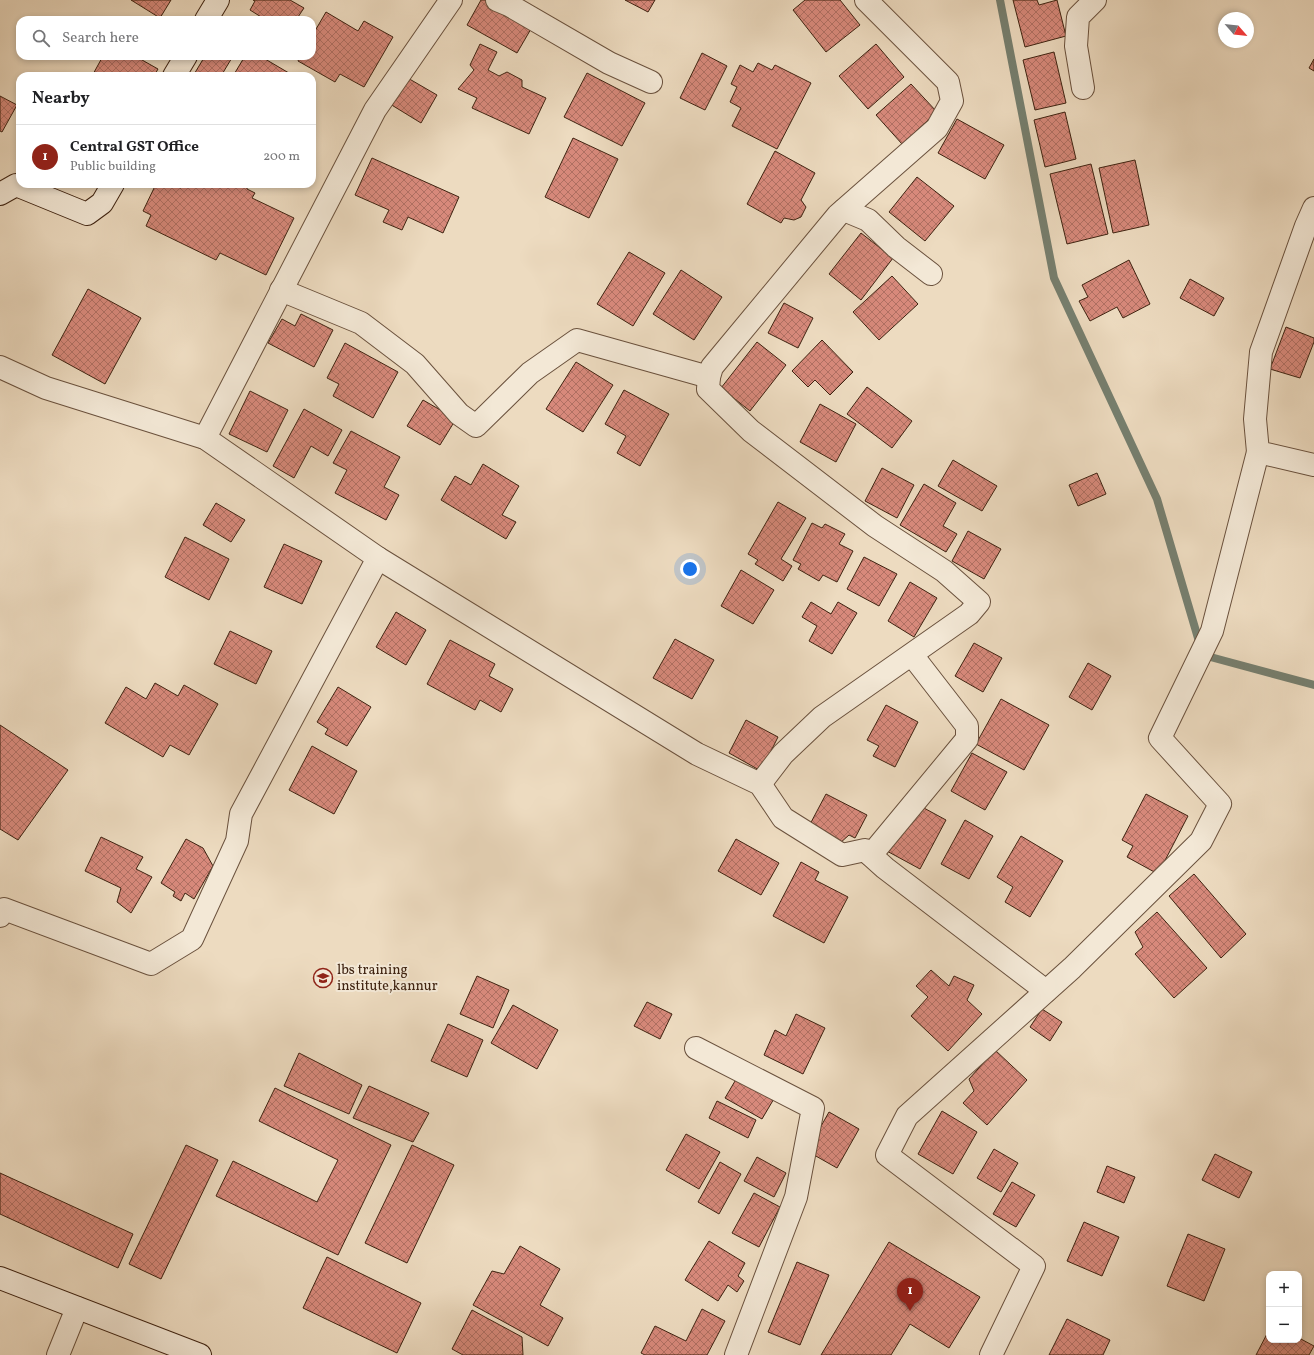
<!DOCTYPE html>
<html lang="en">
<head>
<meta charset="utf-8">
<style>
	body { margin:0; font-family:Vollkorn,serif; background:#f2f2f2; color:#202124 }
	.controls { position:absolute; right:12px; bottom:12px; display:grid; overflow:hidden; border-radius:8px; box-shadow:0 2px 6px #0003 }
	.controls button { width:36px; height:36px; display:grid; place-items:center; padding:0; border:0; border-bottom:1px solid #e0e0e0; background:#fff; color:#202124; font:20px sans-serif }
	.compass { position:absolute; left:1218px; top:12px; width:36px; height:36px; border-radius:50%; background:#fff; box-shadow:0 2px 6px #0003; rotate:118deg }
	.you { position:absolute; left:690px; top:569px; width:14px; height:14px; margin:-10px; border:3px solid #fff; border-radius:50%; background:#1a73e8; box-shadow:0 0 0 6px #1a73e833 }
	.badge { display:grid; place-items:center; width:26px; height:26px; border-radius:50%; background:#8f2418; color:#fff; font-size:13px; font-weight:700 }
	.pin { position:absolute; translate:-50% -33px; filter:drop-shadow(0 1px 2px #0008) }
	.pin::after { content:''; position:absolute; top:21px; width:14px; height:12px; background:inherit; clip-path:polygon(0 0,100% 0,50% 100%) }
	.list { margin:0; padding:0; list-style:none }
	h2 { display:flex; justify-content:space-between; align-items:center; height:52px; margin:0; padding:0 16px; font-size:17px }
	h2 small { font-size:13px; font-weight:400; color:#757577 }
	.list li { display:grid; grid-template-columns:26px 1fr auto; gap:12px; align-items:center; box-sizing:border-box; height:64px; padding:0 16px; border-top:1px solid #e0e0e0 }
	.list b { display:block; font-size:15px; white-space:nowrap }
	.list p { margin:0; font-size:13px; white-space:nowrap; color:#757577 }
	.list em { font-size:13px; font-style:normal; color:#757577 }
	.icon { flex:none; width:22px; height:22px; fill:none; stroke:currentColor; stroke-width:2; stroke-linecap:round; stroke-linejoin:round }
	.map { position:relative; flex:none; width:1314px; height:1355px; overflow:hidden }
	.search { position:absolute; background:#fff; box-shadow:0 2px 6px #0003; left:16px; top:16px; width:300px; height:44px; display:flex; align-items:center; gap:10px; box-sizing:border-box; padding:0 14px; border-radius:12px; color:#757577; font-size:15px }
	.panel { position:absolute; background:#fff; box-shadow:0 2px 6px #0003; left:16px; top:72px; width:300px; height:116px; border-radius:12px }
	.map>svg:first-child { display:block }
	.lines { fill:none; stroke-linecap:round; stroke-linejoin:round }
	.stream { stroke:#767f6f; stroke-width:8 }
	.building { fill:url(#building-cross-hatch); stroke:#3f2311 }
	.street-casing { stroke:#6a513d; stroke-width:24 }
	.secondary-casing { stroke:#3f2311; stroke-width:24 }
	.street { stroke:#f3e8d6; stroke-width:22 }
	.secondary { stroke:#f3e8d6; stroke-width:22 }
	.labels { text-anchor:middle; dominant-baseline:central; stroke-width:4; stroke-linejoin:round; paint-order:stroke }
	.poi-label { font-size:14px; fill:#3f2311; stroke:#f3e8d6; text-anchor:start }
</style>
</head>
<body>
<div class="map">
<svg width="1314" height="1355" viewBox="0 0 1314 1355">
	<defs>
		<pattern id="building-cross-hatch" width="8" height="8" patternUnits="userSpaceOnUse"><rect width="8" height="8" fill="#d7897b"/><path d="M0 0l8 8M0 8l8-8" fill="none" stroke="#b07063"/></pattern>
	</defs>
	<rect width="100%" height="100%" fill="#eddbc0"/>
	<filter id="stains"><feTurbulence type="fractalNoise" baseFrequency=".005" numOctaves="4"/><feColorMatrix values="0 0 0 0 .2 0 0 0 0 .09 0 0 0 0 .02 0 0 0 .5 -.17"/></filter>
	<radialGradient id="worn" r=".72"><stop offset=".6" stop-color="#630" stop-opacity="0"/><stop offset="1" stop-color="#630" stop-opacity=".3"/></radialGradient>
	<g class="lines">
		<polyline class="stream" points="1000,0 1054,278 1157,499 1203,655 1314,685"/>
	</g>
	<g class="building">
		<polygon points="131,0 171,0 160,18"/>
		<polygon points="253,0 290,0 304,8 296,20 266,20 250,10 255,1"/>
		<polygon points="481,0 496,0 535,22 517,53 467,25"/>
		<polygon points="625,0 655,0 648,12"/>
		<polygon points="805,0 840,0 860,25 826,52 793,10"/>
		<polygon points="1013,0 1037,0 1039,5 1057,0 1066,36 1025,47"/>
		<polygon points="326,12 358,31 364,21 393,37 364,87 340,74 335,82 298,61 300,56 312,56 312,36"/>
		<polygon points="480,44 497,52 488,70 499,76 507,72 522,80 522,87 546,98 529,134 472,108 477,98 458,89 474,70 470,65"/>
		<polygon points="876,44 904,77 868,109 839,76"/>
		<polygon points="1054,52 1066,103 1035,110 1023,60"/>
		<polygon points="702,53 727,66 705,110 680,98"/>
		<polygon points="103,56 135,56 158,69 154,76 92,76"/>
		<polygon points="205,56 233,56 221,76 193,76"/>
		<polygon points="245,56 260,56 294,76 233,76"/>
		<polygon points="1314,59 1314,71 1309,68"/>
		<polygon points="758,63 772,70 775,65 811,83 777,149 732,126 741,108 730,102 737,87 731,84 740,65 753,72"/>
		<polygon points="587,73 645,103 622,146 564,117"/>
		<polygon points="406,77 437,95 421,123 390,104"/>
		<polygon points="911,84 937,112 902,144 876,115"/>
		<polygon points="0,96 17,105 2,132 0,131"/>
		<polygon points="1065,112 1076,159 1045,167 1034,120"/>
		<polygon points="957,119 1004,145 985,179 938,153"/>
		<polygon points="573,138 618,159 589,218 545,197"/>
		<polygon points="775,151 815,173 801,200 806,207 801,217 794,220 784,218 781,223 747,204"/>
		<polygon points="372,158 459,197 443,233 408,217 402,230 383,222 389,210 355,195"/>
		<polygon points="1135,160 1149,225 1113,233 1099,168"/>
		<polygon points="1091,164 1108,234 1067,244 1050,174"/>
		<polygon points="917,177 954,206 925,241 889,212"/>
		<polygon points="156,184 171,184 181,188 183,184 247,184 247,189 255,193 252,198 294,218 266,275 220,253 216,260 146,226 151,215 143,211"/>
		<polygon points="861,233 893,258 861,300 829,274"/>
		<polygon points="629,252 665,273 633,326 597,304"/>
		<polygon points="1129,260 1150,304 1123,318 1117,307 1090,321 1079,301 1088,297 1082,285"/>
		<polygon points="681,270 722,297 694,340 653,314"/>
		<polygon points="892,276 918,304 879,340 853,312"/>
		<polygon points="1190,279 1224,298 1214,316 1180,298"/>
		<polygon points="88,289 141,318 105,384 52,355"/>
		<polygon points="784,303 813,318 798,348 768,333"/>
		<polygon points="301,314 333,330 314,367 268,343 282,319 295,326"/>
		<polygon points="1286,327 1314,338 1314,342 1300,378 1270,369"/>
		<polygon points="822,340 853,372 830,395 815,380 808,387 792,371"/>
		<polygon points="757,342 786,365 750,411 721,388"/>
		<polygon points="345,343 398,372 373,418 333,396 339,384 327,378"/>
		<polygon points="576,362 613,385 583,432 546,409"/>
		<polygon points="867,387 912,421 892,448 847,414"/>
		<polygon points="624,390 669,414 640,466 617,453 626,436 605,424"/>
		<polygon points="250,391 288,410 267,452 229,434"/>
		<polygon points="423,400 456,419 440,445 407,426"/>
		<polygon points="820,404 856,424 836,462 800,442"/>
		<polygon points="304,409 342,430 328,456 311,446 294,478 273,466"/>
		<polygon points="351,431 400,457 384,487 399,495 386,520 335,493 347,470 333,463"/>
		<polygon points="953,460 997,486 982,511 938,486"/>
		<polygon points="483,464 519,486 502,515 516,522 506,539 441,500 455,476 471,485"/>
		<polygon points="882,468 914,485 897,518 865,501"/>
		<polygon points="1097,473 1106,494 1078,506 1069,485"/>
		<polygon points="924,484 956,503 943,526 957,534 946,552 900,525"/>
		<polygon points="778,502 806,518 781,559 792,566 783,581 755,564 758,560 748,554"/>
		<polygon points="216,503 245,520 231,542 203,525"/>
		<polygon points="812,523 822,528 825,524 845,534 839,544 853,551 837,582 823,575 819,581 798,569 801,564 793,560"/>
		<polygon points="968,531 1001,549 984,579 952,561"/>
		<polygon points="185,537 229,559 209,600 165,577"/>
		<polygon points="284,544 322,561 302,604 264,587"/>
		<polygon points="864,557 897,574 879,606 847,589"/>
		<polygon points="741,570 774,590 753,624 721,606"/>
		<polygon points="910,582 937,598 914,637 888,621"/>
		<polygon points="811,602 831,614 838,602 857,613 832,654 809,641 817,626 802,617"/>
		<polygon points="396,612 426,630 406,665 376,647"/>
		<polygon points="230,631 272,651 256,684 214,664"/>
		<polygon points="675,639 714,660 692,699 653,678"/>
		<polygon points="450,640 495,664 489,676 513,689 501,712 480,700 475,710 427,684"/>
		<polygon points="974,643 1002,658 983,692 955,676"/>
		<polygon points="1088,663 1111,676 1092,710 1069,697"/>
		<polygon points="155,683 178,696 184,685 218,704 189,755 170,745 163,757 105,723 126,687 146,699"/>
		<polygon points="338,687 371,707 347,746 325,734 328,729 317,722"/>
		<polygon points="1001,699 1049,725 1024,770 976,744"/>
		<polygon points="886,705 918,722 895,767 873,756 879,746 867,740"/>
		<polygon points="746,720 778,737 761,771 729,753"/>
		<polygon points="0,725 68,770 18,840 0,829"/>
		<polygon points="312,746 357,771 334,814 289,790"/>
		<polygon points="972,753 1007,772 985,810 951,791"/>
		<polygon points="826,794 867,815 855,838 849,835 839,844 808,828"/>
		<polygon points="1146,794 1188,816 1158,874 1127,857 1133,846 1122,840"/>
		<polygon points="911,801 946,820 920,869 885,850"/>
		<polygon points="965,820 993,836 969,879 941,864"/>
		<polygon points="1021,836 1063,861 1030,917 1005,902 1013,887 997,877"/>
		<polygon points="101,837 143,857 136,869 152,877 131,913 117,902 121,888 85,871"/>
		<polygon points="186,839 203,848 213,866 194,899 185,893 181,901 173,896 175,892 161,883"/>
		<polygon points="736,839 779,863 761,895 718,871"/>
		<polygon points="801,862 819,872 815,880 848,897 824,943 773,916"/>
		<polygon points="1194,874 1246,934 1221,958 1169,896"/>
		<polygon points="1157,912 1207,968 1174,998 1135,954 1143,947 1135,932"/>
		<polygon points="931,970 949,986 954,976 974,985 967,1000 982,1014 948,1051 911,1016 928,997 916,986"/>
		<polygon points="477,976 509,990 493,1028 460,1014"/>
		<polygon points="647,1002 672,1014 660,1039 634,1026"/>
		<polygon points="513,1005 558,1030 537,1069 491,1043"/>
		<polygon points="1042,1009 1062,1022 1050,1041 1030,1027"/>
		<polygon points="796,1014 825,1028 803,1074 764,1055 775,1030 786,1036"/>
		<polygon points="448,1024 483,1040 467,1077 431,1061"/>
		<polygon points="995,1050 1027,1080 987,1125 963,1103 974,1091 969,1079"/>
		<polygon points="299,1053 362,1085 349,1114 284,1086"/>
		<polygon points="738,1076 775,1097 762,1119 725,1098"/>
		<polygon points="369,1086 429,1113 413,1142 353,1118"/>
		<polygon points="275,1088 391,1145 338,1255 216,1196 233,1161 317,1202 338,1160 259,1121"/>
		<polygon points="717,1101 756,1120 748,1138 709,1118"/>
		<polygon points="942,1111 977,1132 953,1174 918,1154"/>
		<polygon points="829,1112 859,1129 837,1168 807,1151"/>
		<polygon points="686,1134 720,1152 699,1189 666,1170"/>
		<polygon points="186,1145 218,1160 161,1279 129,1264"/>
		<polygon points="412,1145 454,1165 407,1263 365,1243"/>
		<polygon points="994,1149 1018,1163 1001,1192 977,1178"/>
		<polygon points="1215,1154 1252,1172 1239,1198 1202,1180"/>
		<polygon points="757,1157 786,1173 774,1197 744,1181"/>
		<polygon points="720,1162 741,1174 719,1214 698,1202"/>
		<polygon points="1107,1166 1135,1177 1124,1203 1097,1192"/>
		<polygon points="0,1173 133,1234 118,1268 0,1214"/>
		<polygon points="1012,1182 1035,1195 1016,1227 993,1214"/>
		<polygon points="754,1193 780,1207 759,1247 732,1233"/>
		<polygon points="1084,1222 1119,1237 1102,1276 1067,1261"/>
		<polygon points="1188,1234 1225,1249 1204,1301 1167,1286"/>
		<polygon points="709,1241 745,1263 738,1276 744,1281 737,1292 728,1285 718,1301 685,1280"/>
		<polygon points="889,1242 980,1297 949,1348 910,1324 891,1355 821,1355"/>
		<polygon points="520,1246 560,1269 540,1305 563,1318 548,1346 473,1305 492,1271 504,1274"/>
		<polygon points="327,1257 421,1303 397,1353 303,1308"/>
		<polygon points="797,1262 829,1275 800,1345 768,1332"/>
		<polygon points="702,1309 725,1321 707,1355 645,1355 641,1353 655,1326 686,1341"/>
		<polygon points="472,1310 522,1337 523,1355 463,1355 452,1349"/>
		<polygon points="1067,1319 1110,1340 1103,1355 1049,1355"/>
		<polygon points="1269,1330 1269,1340 1299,1340 1299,1338 1314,1346 1309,1355 1256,1355"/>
	</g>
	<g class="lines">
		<defs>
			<g id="street">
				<polyline points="497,0 509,5 609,63 651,82"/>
				<polyline points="1083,88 1076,46 1078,17 1095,0"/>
				<polyline points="1314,208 1306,226 1261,352 1255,419 1258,452 1314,465"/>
				<polyline points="844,210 868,220 896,247 931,274"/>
				<polyline points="281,290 361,323 415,364 459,414 476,426 530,373 577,340 709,377"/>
				<polyline points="0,367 46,388 205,438 378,558 241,814 237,841 192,939 151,964 4,909 0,916"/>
				<polyline points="205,438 375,110 451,0"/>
				<polyline points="378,558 697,754 760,784 783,818 842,855 865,850 885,868 1046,991"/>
				<polyline points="760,784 783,754 822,717 969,614 979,602 944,571 875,526 751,431 708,389 709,377 712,367 838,215 937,128 952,101 948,82 866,0"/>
				<polyline points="871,855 967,739 967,726 912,655"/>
				<polyline points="696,1048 813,1108 796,1197 736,1355"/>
				<polyline points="58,1355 77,1308"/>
				<polyline points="991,1355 1034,1266 887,1155 907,1116 1072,968 1201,841 1220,804 1160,738 1212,631 1258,452"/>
			</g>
			<g id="secondary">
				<polyline points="206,20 218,0"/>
				<polyline points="174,76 186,56"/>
				<polyline points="0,194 16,185 87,214 102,203 113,184"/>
				<polyline points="0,1278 200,1355"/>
			</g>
		</defs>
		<use href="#street" class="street-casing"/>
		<use href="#secondary" class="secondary-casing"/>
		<use href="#street" class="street"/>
		<use href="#secondary" class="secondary"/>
	</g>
	<defs>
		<symbol id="university-ring" viewBox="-11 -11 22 22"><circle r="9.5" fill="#f3e8d6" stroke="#8f2418" stroke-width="1.5"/><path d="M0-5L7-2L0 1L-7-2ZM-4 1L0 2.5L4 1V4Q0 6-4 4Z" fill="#8f2418"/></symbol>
	</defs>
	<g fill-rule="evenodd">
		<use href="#university-ring" x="312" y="967" width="22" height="22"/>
	</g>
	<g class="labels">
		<g class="poi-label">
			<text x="337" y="970">lbs training<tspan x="337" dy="16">institute,kannur</tspan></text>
		</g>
	</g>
	<rect width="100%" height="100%" filter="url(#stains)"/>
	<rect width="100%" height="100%" fill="url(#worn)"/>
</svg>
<div class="controls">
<button>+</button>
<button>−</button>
</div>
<svg class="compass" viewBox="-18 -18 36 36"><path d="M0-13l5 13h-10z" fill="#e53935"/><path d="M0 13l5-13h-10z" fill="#757577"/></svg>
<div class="you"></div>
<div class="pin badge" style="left:910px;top:1311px">1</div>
<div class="search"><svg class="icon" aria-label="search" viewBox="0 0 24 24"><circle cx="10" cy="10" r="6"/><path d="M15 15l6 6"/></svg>Search here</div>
<section class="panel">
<h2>Nearby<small></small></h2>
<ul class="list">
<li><span class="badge">1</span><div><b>Central GST Office</b><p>Public building</p></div><em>200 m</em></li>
</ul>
</section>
</div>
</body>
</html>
